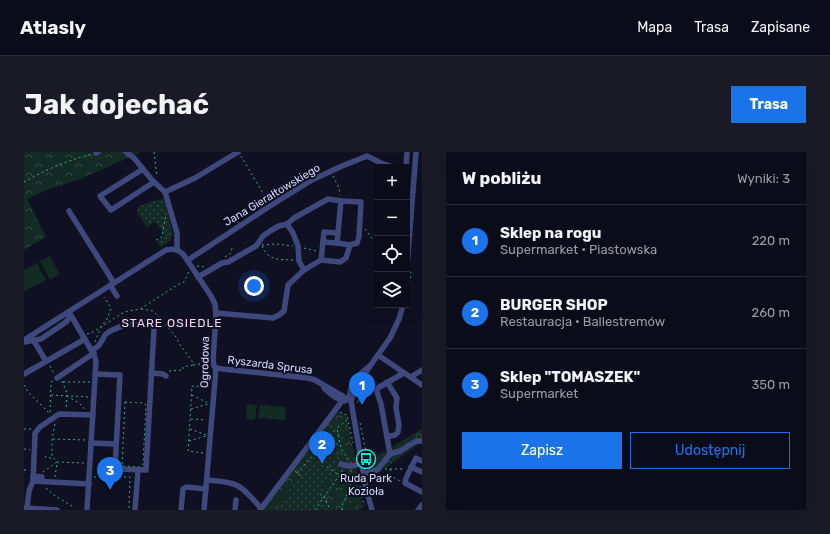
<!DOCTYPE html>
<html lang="pl">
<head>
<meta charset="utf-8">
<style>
	body { margin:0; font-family:Rubik,sans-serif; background:#191a26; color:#f1f3f6 }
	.controls { position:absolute; right:12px; top:12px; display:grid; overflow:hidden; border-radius:0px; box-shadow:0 4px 16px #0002 }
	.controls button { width:36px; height:36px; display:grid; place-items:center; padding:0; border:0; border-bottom:1px solid #2b2c38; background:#0b0c19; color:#f1f3f6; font:20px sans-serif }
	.you { position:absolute; left:230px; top:134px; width:14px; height:14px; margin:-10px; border:3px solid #fff; border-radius:50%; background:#1a73e8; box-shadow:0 0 0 6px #1a73e833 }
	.badge { display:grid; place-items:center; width:26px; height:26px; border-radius:50%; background:#1a73e8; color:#fff; font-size:13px; font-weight:700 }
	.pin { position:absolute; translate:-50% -33px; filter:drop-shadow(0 1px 2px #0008) }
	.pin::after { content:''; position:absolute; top:21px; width:14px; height:12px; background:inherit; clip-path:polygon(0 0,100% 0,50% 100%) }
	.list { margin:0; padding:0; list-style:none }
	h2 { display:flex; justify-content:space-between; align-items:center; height:52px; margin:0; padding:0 16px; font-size:17px }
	h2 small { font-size:13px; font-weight:400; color:#9a9ba2 }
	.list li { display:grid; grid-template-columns:26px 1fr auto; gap:12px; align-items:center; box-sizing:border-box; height:72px; padding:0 16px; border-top:1px solid #2b2c38 }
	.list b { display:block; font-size:15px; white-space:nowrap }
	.list p { margin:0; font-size:13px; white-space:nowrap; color:#9a9ba2 }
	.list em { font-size:13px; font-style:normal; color:#9a9ba2 }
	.actions { display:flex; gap:8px; padding:12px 16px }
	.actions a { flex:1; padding:9px 0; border:1px solid #1a73e8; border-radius:0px; text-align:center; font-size:14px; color:#1a73e8 }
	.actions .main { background:#1a73e8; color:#fff }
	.icon { flex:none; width:22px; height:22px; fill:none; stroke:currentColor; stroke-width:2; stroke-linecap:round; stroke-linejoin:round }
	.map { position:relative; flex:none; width:398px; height:358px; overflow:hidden; border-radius:0px }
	header { display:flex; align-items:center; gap:24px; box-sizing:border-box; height:56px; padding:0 20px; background:#0b0c19; border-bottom:1px solid #2b2c38 }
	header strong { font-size:19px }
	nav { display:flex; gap:22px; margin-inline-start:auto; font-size:14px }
	.intro { display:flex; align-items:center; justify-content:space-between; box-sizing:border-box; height:96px; padding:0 24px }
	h1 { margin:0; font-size:28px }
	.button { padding:10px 18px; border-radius:0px; background:#1a73e8; color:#fff; font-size:14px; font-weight:700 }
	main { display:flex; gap:24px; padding:0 24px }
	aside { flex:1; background:#0b0c19; border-radius:0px; box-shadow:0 4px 16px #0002 }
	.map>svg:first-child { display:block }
	.green { fill:url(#green-dots) }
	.forest { fill:url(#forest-crowns) }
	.pitch { fill:#132a25 }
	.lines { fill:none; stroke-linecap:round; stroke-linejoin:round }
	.path { stroke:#39a98d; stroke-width:1; stroke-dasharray:2 3; stroke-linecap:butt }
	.minor { stroke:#3f487c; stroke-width:5.5 }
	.labels { text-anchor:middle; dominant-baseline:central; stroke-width:4; stroke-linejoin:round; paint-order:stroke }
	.street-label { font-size:11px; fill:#d3d7fb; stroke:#0f1021 }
	.poi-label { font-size:11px; fill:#d3d7fb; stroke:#0f1021 }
	.neighbourhood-label { font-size:12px; letter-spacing:1px; fill:#fbd5f5; stroke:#0f1021 }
</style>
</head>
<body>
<header>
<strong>Atlasly</strong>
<nav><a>Mapa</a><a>Trasa</a><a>Zapisane</a></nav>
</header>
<div class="intro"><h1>Jak dojechać</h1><a class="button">Trasa</a></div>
<main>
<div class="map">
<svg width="398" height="358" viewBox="0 0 398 358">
	<defs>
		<pattern id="green-dots" width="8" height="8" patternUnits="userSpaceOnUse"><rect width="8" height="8" fill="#132a25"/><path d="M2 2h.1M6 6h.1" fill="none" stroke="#344846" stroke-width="1.8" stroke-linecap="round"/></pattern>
		<pattern id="forest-crowns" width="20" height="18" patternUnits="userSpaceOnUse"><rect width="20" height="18" fill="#132a25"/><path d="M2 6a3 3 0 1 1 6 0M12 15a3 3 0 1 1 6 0" fill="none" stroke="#344846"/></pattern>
	</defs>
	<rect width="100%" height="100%" fill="#0f1021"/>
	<g class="green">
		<path d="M 140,47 L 149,83 L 146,89 L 137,95 L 132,88 L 140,86 L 138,79 L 131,70 L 123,75 L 113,60 L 114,55 C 122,51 130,48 140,47 Z"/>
		<polygon points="314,260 322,263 332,311 334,338 339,356 333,358 237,358"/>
	</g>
	<g class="forest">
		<polygon points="0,0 117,0 57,27 25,37 3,47 22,85 0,98"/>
		<polygon points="313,260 322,263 323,267 312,276 273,320 270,317"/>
		<path d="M 323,269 L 332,312 L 327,313 C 325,307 317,297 317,291 C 318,284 323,281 315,276 L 314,276 Z"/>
		<polygon points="398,277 398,290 349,325 345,309"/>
		<polygon points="304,286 317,296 326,313 318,312 320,309 300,294 298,296 298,293"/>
		<polygon points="332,314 334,338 338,351 335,353 333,358 319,358 319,353 325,353 329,349 329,345 325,341 327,334 327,315"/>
		<path d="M 321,315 L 326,315 L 326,333 L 324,340 L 318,342 C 315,345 315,349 318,352 L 317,358 L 307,358 L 301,345 Z"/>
		<polygon points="269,318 276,324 252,357 253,358 237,358"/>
		<polygon points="311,321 315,324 300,344 296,341"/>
	</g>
	<g class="pitch">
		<polygon points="26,104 36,122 26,128 16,109"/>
		<polygon points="13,111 22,128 0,139 0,118"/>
		<polygon points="223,252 233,253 231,268 222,267"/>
		<polygon points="236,253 262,255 261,268 234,266"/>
	</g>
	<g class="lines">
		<g class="path">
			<polyline points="130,0 133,25"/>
			<polyline points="217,4 244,50"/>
			<polyline points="309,24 315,36 316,43"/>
			<path d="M 0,30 C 21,18 44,8 68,2"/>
			<polyline points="341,77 353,93"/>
			<polyline points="132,88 138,85 141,67 142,64"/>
			<polyline points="238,93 253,92 269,94"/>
			<path d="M 238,94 C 245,110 256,107 271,108"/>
			<polyline points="280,96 292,99"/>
			<polyline points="201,105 207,101 208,96"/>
			<polyline points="173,114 181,115"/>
			<polyline points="383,151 387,120"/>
			<polyline points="117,157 129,159 133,163 152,185 156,193 168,209 169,213 176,212 182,213"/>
			<polyline points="63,182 69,180 100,160 116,157 155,132 160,130 165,119"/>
			<polyline points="71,190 77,175 83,167 87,156 80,145"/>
			<polyline points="26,214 30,222"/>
			<polyline points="145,219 159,218 159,215 169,213"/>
			<polyline points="38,229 43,241 42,257"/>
			<polyline points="39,230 66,230"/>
			<polyline points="0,233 4,240 26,262"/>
			<polyline points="27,243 65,245"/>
			<polyline points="168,243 184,251"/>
			<polyline points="43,244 55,251 61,257"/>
			<polygon points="101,250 119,251 122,253 119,312 116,315 98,314"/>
			<polyline points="333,250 348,241"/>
			<polyline points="167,257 184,252"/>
			<polyline points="26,260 27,230 29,229"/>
			<polyline points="316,260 323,263 329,291"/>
			<polyline points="167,267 182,268"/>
			<polyline points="323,268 313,276 317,296 325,309"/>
			<polyline points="336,271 345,315"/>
			<polyline points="31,272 28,287 28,304 33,310 60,311"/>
			<polyline points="0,277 7,277"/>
			<polyline points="166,277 182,283"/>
			<polyline points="305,285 316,295"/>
			<polyline points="29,287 62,288"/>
			<polyline points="165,289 182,284"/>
			<polyline points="0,297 6,298"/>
			<polyline points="179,301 164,299 168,234 185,235"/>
			<polyline points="21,304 23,306 28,306 28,304"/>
			<polyline points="303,315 315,323"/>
			<polyline points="361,317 380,317"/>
			<polyline points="366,317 367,324 376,329"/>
			<polyline points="0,318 5,318"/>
			<polyline points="271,319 277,324"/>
			<polyline points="19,320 33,310"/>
			<polyline points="273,321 313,276"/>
			<polyline points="31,325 33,311"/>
			<polyline points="70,325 106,325 105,358"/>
			<polyline points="336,334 338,346 341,354"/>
			<polyline points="22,336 30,343 51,356"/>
			<polyline points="296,342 300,345 319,318"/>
			<polyline points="291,358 300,345 302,348 306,358"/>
			<polyline points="318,358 318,354 326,336 327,318"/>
		</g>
		<g class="minor">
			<polyline points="102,0 110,6 119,17"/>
			<polyline points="72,1 74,0"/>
			<polyline points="382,15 383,0"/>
			<polyline points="130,30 87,58 76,44 119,17 128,28 141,40"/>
			<polyline points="45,59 90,131"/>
			<polyline points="263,72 269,81 274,94 275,109 280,118"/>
			<polyline points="299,90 313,91"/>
			<polyline points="153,98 153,81 141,40 171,26 214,0"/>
			<polyline points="164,108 246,54 288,28 318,14 343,4 359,12 369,15"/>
			<polyline points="297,108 316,110 322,106 326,93 333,91 335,85 337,50 317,49 313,91 326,93"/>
			<polyline points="383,116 392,0"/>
			<polyline points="174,125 198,111 204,110 232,94 235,90 239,84 246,79 255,74 263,72 270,66 304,47 317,49"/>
			<polyline points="86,133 93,144"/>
			<polyline points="45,160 70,203 72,209 63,358"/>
			<polyline points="192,161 249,166 255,163 260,159 264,133 280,118 297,108 300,80 314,81"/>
			<polyline points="8,186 22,209"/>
			<path d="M 0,188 L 142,98 C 149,96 154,97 159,102 L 187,144 L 191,152 L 192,165 L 189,208 L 190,214 L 192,216 L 180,358"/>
			<polyline points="0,190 17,187 42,170 45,166 45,160"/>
			<path d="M 68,198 C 70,197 74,195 75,193 C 78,190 79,185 82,182 C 89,176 117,166 126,172 C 129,173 129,175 130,177 L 122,318 L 91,317 L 96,223 L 71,222"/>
			<polyline points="354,203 398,233"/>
			<path d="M 346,214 C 335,222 322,234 327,249 L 342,337 L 348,358"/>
			<polyline points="192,216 199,217 284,226 291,228 327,249"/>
			<polyline points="127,221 139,222 142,224"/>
			<polyline points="0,222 61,187"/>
			<polyline points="387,225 398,218"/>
			<polyline points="33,226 70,201"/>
			<path d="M 300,236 C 306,242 313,248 321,249"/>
			<polyline points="327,249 334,232 346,214 366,186 375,167 379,153"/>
			<polyline points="363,285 371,283 374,280 375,273 372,256 373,246 363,230"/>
			<polyline points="67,291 92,292"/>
			<polyline points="366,302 376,299 392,289 398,289"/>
			<polyline points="398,309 392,306 382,326 381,331 398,340"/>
			<path d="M 317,312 C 324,316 331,313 338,312"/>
			<polyline points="387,315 398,320"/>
			<polyline points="343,321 353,318 366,302 357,252 352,237 378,222 379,220"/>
			<polyline points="9,324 18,325"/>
			<path d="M 183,328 C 192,329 205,329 214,334 C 223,339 230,349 237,356"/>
			<polyline points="9,329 65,332"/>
			<polyline points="1,356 33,358"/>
			<polyline points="3,356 5,339 9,329 11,284 11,281 16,275 35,262 69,263"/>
			<polyline points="111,358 114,318"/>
			<polyline points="157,358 159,337 162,335 182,337"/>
			<polyline points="211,358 212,348"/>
			<polyline points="236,358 318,249"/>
			<polyline points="394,358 398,353"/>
		</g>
	</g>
	<defs>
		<symbol id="bus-ring" viewBox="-11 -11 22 22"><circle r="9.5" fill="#0f1021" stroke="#14e6d2" stroke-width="1.5"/><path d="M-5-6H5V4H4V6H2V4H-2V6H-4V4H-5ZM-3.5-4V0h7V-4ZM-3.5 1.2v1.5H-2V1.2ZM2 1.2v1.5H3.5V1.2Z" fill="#14e6d2"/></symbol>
	</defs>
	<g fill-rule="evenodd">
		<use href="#bus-ring" x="331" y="296" width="22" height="22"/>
	</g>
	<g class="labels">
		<g class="street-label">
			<text transform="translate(248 43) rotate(-31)">Jana Gierałtowskiego</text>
			<text transform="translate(181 210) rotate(-89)">Ogrodowa</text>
			<text transform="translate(246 213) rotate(7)">Ryszarda Sprusa</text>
		</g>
		<g class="poi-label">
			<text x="342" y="326">Ruda Park<tspan x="342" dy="13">Kozioła</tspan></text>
		</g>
		<g class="neighbourhood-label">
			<text x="148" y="171">STARE OSIEDLE</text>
		</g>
	</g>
</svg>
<div class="controls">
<button>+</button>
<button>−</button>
<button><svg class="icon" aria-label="locate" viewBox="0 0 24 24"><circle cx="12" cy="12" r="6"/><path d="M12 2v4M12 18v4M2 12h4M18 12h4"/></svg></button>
<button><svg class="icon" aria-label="layers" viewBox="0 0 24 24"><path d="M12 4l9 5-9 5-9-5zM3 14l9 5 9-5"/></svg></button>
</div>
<div class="you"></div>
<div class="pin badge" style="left:338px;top:253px">1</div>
<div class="pin badge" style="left:298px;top:312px">2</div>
<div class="pin badge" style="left:86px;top:338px">3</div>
</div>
<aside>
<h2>W pobliżu<small>Wyniki: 3</small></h2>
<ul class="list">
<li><span class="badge">1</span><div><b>Sklep na rogu</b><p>Supermarket · Piastowska</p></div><em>220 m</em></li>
<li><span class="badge">2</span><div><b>BURGER SHOP</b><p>Restauracja · Ballestremów</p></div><em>260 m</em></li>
<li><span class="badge">3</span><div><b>Sklep &quot;TOMASZEK&quot;</b><p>Supermarket</p></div><em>350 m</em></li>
</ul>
<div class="actions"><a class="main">Zapisz</a><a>Udostępnij</a></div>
</aside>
</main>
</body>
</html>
